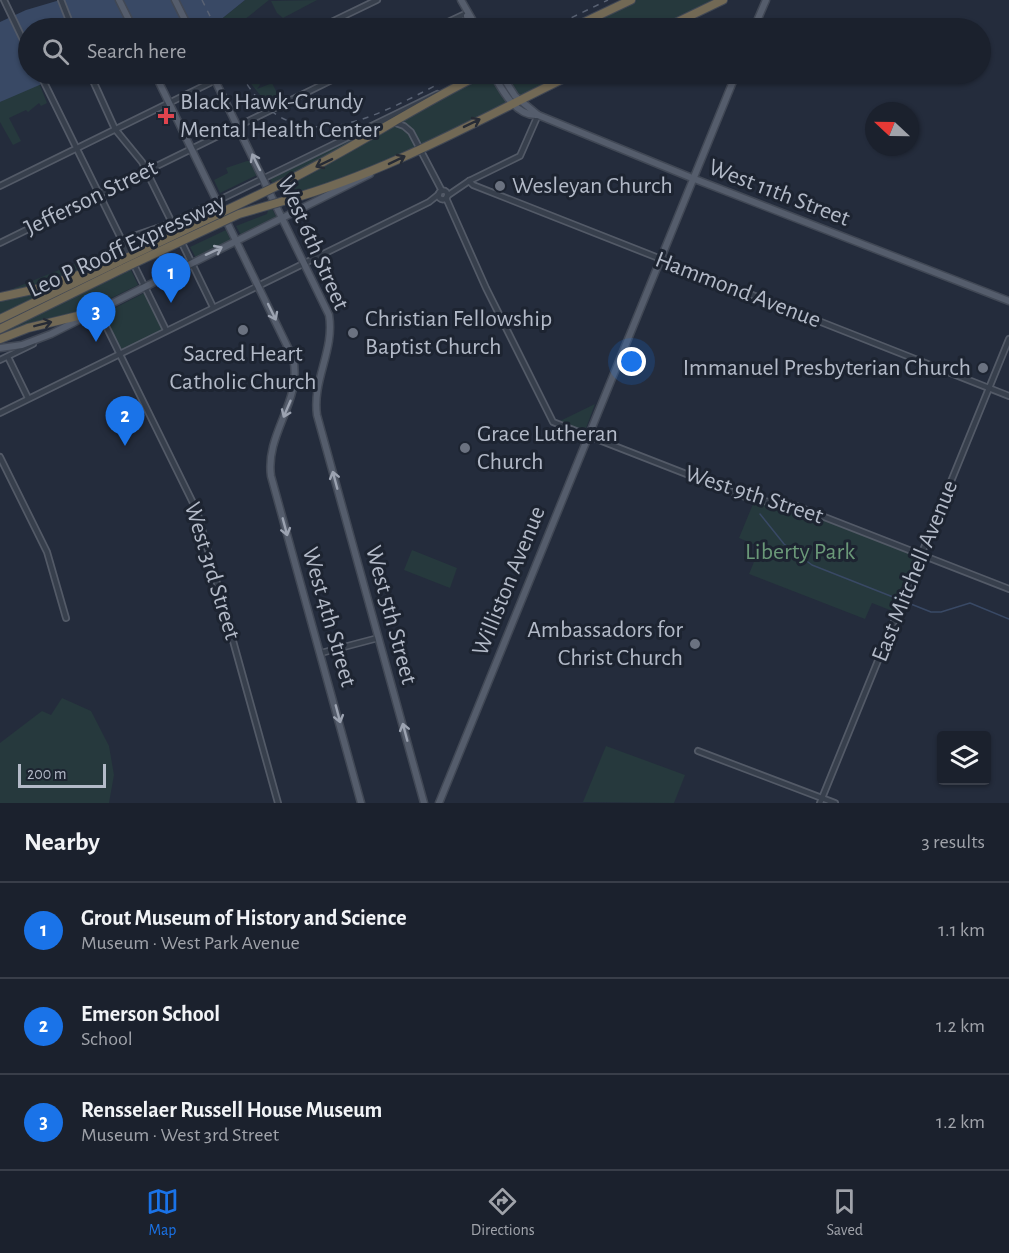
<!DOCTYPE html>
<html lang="en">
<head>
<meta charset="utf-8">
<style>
	body { margin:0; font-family:"Alegreya Sans",sans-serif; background:#282e39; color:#f1f3f6 }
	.controls { position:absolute; right:18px; bottom:18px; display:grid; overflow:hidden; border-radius:6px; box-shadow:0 2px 4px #0004 }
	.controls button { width:54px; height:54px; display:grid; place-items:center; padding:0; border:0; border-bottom:2px solid #393e49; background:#1b212d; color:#f1f3f6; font:30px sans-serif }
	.compass { position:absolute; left:865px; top:102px; width:54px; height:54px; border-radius:50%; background:#1b212d; box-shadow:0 2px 4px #0004; rotate:292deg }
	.scale { position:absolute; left:18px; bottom:15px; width:88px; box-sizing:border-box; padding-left:6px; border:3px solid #b3bac8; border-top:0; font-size:16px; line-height:21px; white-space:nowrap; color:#b3bac8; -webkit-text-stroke:4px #1d2431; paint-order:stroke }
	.you { position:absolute; left:632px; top:362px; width:21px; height:21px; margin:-15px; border:4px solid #fff; border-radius:50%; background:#1a73e8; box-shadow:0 0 0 9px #1a73e833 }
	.badge { display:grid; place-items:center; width:39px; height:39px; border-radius:50%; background:#1a73e8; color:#fff; font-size:20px; font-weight:700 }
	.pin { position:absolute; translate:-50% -50px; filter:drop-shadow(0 2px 3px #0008) }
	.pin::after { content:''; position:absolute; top:32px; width:21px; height:18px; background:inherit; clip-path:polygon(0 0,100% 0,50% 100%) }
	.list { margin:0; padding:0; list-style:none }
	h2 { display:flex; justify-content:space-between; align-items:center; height:78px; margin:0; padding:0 24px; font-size:26px }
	h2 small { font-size:20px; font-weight:400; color:#a0a3aa }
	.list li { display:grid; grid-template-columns:39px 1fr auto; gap:18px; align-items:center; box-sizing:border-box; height:96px; padding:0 24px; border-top:2px solid #393e49 }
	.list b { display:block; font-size:22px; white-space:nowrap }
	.list p { margin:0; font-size:20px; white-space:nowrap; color:#a0a3aa }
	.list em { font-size:20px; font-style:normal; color:#a0a3aa }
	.icon { flex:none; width:33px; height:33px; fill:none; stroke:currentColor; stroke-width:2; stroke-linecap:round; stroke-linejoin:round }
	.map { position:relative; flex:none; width:1009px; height:803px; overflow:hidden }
	.search { position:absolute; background:#1b212d; box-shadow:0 2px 4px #0004; left:18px; right:18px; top:18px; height:66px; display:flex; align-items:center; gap:15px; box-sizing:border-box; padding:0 21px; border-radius:33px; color:#a0a3aa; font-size:22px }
	.sheet { height:366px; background:#1b212d }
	nav { display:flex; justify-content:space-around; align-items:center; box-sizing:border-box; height:84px; border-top:2px solid #393e49; background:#1b212d; font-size:16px; color:#a0a3aa }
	nav a { display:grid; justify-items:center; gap:3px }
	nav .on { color:#1a73e8 }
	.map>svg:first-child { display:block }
	.green { fill:#26393d }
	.water { fill:#394965 }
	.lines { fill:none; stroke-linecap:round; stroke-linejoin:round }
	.stream { stroke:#394965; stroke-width:1.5 }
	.minor-casing { stroke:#535a67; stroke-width:8 }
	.major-casing { stroke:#414855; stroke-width:9 }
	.highway-casing { stroke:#404754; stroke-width:10 }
	.minor { stroke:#373f4c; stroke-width:4.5 }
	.major { stroke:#555d6c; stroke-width:6 }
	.highway { stroke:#726955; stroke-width:8 }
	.rail { stroke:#596273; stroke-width:1.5; stroke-dasharray:6 6; stroke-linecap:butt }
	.highway-bridge-casing { stroke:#404754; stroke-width:10; stroke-linecap:butt }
	.highway-bridge { stroke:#726955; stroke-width:8 }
	.oneway { stroke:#262b35 }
	.oneway2 { stroke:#9ca3b1 }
	.health-dot { fill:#e0444e; stroke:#1d2431; stroke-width:2 }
	.worship-dot { fill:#6b7280; stroke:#1d2431; stroke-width:2 }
	.labels { text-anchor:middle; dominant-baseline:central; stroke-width:6; stroke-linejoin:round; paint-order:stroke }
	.poi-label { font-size:24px; fill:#b3bac8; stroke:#1d2431; text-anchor:start }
	.street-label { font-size:24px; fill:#b3bac8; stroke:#1d2431 }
	.park-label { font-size:24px; fill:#6a9878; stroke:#1d2431 }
</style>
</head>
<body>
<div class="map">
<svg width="1009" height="803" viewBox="0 0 1009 803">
	<rect width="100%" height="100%" fill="#242c3c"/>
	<g class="green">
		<polygon points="245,0 269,0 234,28 218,28 219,21"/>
		<polygon points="317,0 283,18 277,13 271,1"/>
		<polygon points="630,0 722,0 665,28 572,28"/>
		<polygon points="243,74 246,74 248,77 255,75 260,85 257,89 272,83 280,99 269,106"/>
		<polygon points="481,74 573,74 374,171 287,200 279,185"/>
		<polygon points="39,83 47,103 41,106 39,103 28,112 26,110 9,118 21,141 13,145 0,122 0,102"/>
		<polygon points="396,117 306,168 272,183 270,178"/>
		<polygon points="247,161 249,161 257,175 220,193 214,180 228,173 226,168"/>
		<polygon points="272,209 277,218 241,235 236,226 267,214 268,210"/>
		<polygon points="226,230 231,241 196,258 190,247"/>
		<polygon points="118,246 123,254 49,284 0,294"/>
		<polygon points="131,270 138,285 85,311 0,336 0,333 18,324"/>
		<polygon points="76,278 0,315 0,299"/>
		<polygon points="144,293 163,330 122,351 103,314"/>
		<polygon points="595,404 585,431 560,421"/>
		<polygon points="753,504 789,506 918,556 895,612 872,603 865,619 749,574 760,547 739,538"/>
		<polygon points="412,550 457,568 450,588 404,570"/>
		<polygon points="62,698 91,711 109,746 114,775 109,803 0,803 0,743 42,711 51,715"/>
		<polygon points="606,746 685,775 674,803 583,802"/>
	</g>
	<polygon class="water" points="60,0 245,0 219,21 216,28 28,28 28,74 65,74 0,102 0,22 26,10"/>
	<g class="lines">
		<polyline class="stream" points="760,514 784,544 812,565 931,612 941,612 970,603 1009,619"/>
		<defs>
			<g id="minor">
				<polyline points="4,0 28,50"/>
				<polyline points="61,0 72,28"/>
				<polyline points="319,28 377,0"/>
				<polyline points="435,28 467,13"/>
				<polyline points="40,74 166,330"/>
				<polyline points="90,74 115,129 142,162 177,233"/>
				<polyline points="393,122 404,126 411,132 442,191"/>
				<polyline points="469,181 473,185 1009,396"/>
				<polyline points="0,186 228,74"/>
				<circle cx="443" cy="195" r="4.5"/>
				<polyline points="447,196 469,181 520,156 538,115"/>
				<polyline points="446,198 486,288 553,422 753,500 791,504 1009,589"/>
				<polyline points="122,240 172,223 437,94"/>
				<polyline points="181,241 213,307"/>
				<polyline points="0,243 344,74"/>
				<polyline points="102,318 197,511 278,803"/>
				<polyline points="8,357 28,398"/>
				<polyline points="0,360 33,344"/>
				<polyline points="0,413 429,202 439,194"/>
				<polyline points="0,457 47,552 66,618"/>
				<polyline points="321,653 378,638"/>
				<polyline points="698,751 835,803"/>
				<polyline points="820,803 1009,339"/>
			</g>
			<g id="major">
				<polyline points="119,0 133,28"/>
				<polyline points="175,0 189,28"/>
				<polyline points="461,0 477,28"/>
				<polyline points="467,16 472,28"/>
				<polyline points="754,28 766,0"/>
				<path d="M 155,74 L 293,358 C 303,401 265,433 271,476 L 361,803"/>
				<path d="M 212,74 L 329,315 C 335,350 312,380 317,415 L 424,803"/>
				<path d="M 493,74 C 502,90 516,117 538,115 L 692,178 L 1009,301"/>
				<polyline points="501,74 515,96 538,115"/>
				<polyline points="0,348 22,345 51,334 370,174"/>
				<polyline points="439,803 736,74"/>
			</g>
			<g id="highway">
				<polyline points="572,28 631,0"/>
				<polyline points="665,28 723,0"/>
				<path d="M 279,185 C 349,151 412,108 481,74"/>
				<path d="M 287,200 C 388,172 480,119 573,74"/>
				<polyline points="0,297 37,289 87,272"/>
				<polyline points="0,319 120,261"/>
				<polyline points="0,329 124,268"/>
				<polyline points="0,339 28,328 86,314"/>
			</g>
		</defs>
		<use href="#minor" class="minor-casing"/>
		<use href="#major" class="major-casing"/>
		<use href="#highway" class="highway-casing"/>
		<use href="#minor" class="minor"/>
		<use href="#major" class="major"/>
		<use href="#highway" class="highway"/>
		<g class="rail">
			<polyline points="202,0 216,28"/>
			<polyline points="550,28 608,0"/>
			<path d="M 241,74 C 295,173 387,109 458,74"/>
		</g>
		<defs>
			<g id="highway-bridge">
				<polyline points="120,261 279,185"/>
				<polyline points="124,268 239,214 287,200"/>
			</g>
		</defs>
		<use href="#highway-bridge" class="highway-bridge-casing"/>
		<use href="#highway-bridge" class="highway-bridge"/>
	</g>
	<defs><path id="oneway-shaft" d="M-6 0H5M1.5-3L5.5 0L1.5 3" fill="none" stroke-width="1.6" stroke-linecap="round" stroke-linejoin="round" transform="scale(1.5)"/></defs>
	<g class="oneway">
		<use href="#oneway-shaft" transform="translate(472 123) rotate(-26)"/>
		<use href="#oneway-shaft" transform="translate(397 160) rotate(-26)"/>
		<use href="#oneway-shaft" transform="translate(324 163) rotate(154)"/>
		<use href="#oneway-shaft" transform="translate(43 324) rotate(-14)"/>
	</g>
	<g class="oneway2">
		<use href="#oneway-shaft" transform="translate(256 162) rotate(-116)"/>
		<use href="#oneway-shaft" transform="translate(214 251) rotate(-25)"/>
		<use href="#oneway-shaft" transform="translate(272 312) rotate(64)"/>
		<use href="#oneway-shaft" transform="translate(287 409) rotate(113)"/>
		<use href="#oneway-shaft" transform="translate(335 480) rotate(-105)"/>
		<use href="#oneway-shaft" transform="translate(285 527) rotate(75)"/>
		<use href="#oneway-shaft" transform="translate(338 714) rotate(75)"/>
		<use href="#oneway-shaft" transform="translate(405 732) rotate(-105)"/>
	</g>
	<path class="health-dot" d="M163 107h6v6h6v6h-6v6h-6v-6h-6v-6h6z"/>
	<g class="worship-dot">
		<circle cx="500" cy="186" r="6"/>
		<circle cx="243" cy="330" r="6"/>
		<circle cx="353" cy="333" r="6"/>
		<circle cx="983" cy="368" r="6"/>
		<circle cx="465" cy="448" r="6"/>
		<circle cx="695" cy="644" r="6"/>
	</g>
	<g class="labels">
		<g class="poi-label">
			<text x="180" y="102">Black Hawk-Grundy<tspan x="180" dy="28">Mental Health Center</tspan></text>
			<text x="512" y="186">Wesleyan Church</text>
			<text x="365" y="319">Christian Fellowship<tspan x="365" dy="28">Baptist Church</tspan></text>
			<text x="243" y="354" text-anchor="middle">Sacred Heart<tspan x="243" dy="28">Catholic Church</tspan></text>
			<text x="971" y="368" text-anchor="end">Immanuel Presbyterian Church</text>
			<text x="477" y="434">Grace Lutheran<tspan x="477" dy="28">Church</tspan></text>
			<text x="683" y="630" text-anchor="end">Ambassadors for<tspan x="683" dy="28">Christ Church</tspan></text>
		</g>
		<g class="street-label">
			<text transform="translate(779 193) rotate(21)">West 11th Street</text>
			<text transform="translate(91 198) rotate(-26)">Jefferson Street</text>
			<text transform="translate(313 243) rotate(66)">West 6th Street</text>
			<text transform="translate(127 246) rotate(-25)">Leo P Rooff Expressway</text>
			<text transform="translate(738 290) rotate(21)">Hammond Avenue</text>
			<text transform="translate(754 495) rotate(18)">West 9th Street</text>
			<text transform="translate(212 571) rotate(73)">West 3rd Street</text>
			<text transform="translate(915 571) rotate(-68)">East Mitchell Avenue</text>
			<text transform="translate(509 581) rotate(-68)">Williston Avenue</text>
			<text transform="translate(391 615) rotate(75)">West 5th Street</text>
			<text transform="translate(329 617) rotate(74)">West 4th Street</text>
		</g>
		<g class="park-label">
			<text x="800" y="552">Liberty Park</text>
		</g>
	</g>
</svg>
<div class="controls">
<button><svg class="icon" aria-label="layers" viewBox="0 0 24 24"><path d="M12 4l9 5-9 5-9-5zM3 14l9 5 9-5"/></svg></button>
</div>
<svg class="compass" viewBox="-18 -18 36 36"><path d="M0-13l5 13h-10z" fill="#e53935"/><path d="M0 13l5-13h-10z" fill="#a0a3aa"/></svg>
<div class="scale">200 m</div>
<div class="you"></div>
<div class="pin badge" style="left:171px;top:303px">1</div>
<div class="pin badge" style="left:125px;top:446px">2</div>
<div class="pin badge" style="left:96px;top:342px">3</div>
<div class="search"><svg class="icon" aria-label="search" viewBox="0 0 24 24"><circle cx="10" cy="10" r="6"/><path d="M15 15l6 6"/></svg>Search here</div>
</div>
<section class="sheet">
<h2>Nearby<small>3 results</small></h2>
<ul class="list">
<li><span class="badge">1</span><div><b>Grout Museum of History and Science</b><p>Museum · West Park Avenue</p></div><em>1.1 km</em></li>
<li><span class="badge">2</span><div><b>Emerson School</b><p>School</p></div><em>1.2 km</em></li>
<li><span class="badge">3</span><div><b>Rensselaer Russell House Museum</b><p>Museum · West 3rd Street</p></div><em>1.2 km</em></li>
</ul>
</section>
<nav>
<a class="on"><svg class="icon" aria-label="map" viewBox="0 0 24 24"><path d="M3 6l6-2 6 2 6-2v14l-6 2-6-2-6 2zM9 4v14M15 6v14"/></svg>Map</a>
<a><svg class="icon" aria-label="directions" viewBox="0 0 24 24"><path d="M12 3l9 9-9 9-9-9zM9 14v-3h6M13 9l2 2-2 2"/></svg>Directions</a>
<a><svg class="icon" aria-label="saved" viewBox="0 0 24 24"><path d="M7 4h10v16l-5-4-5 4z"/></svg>Saved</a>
</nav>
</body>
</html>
